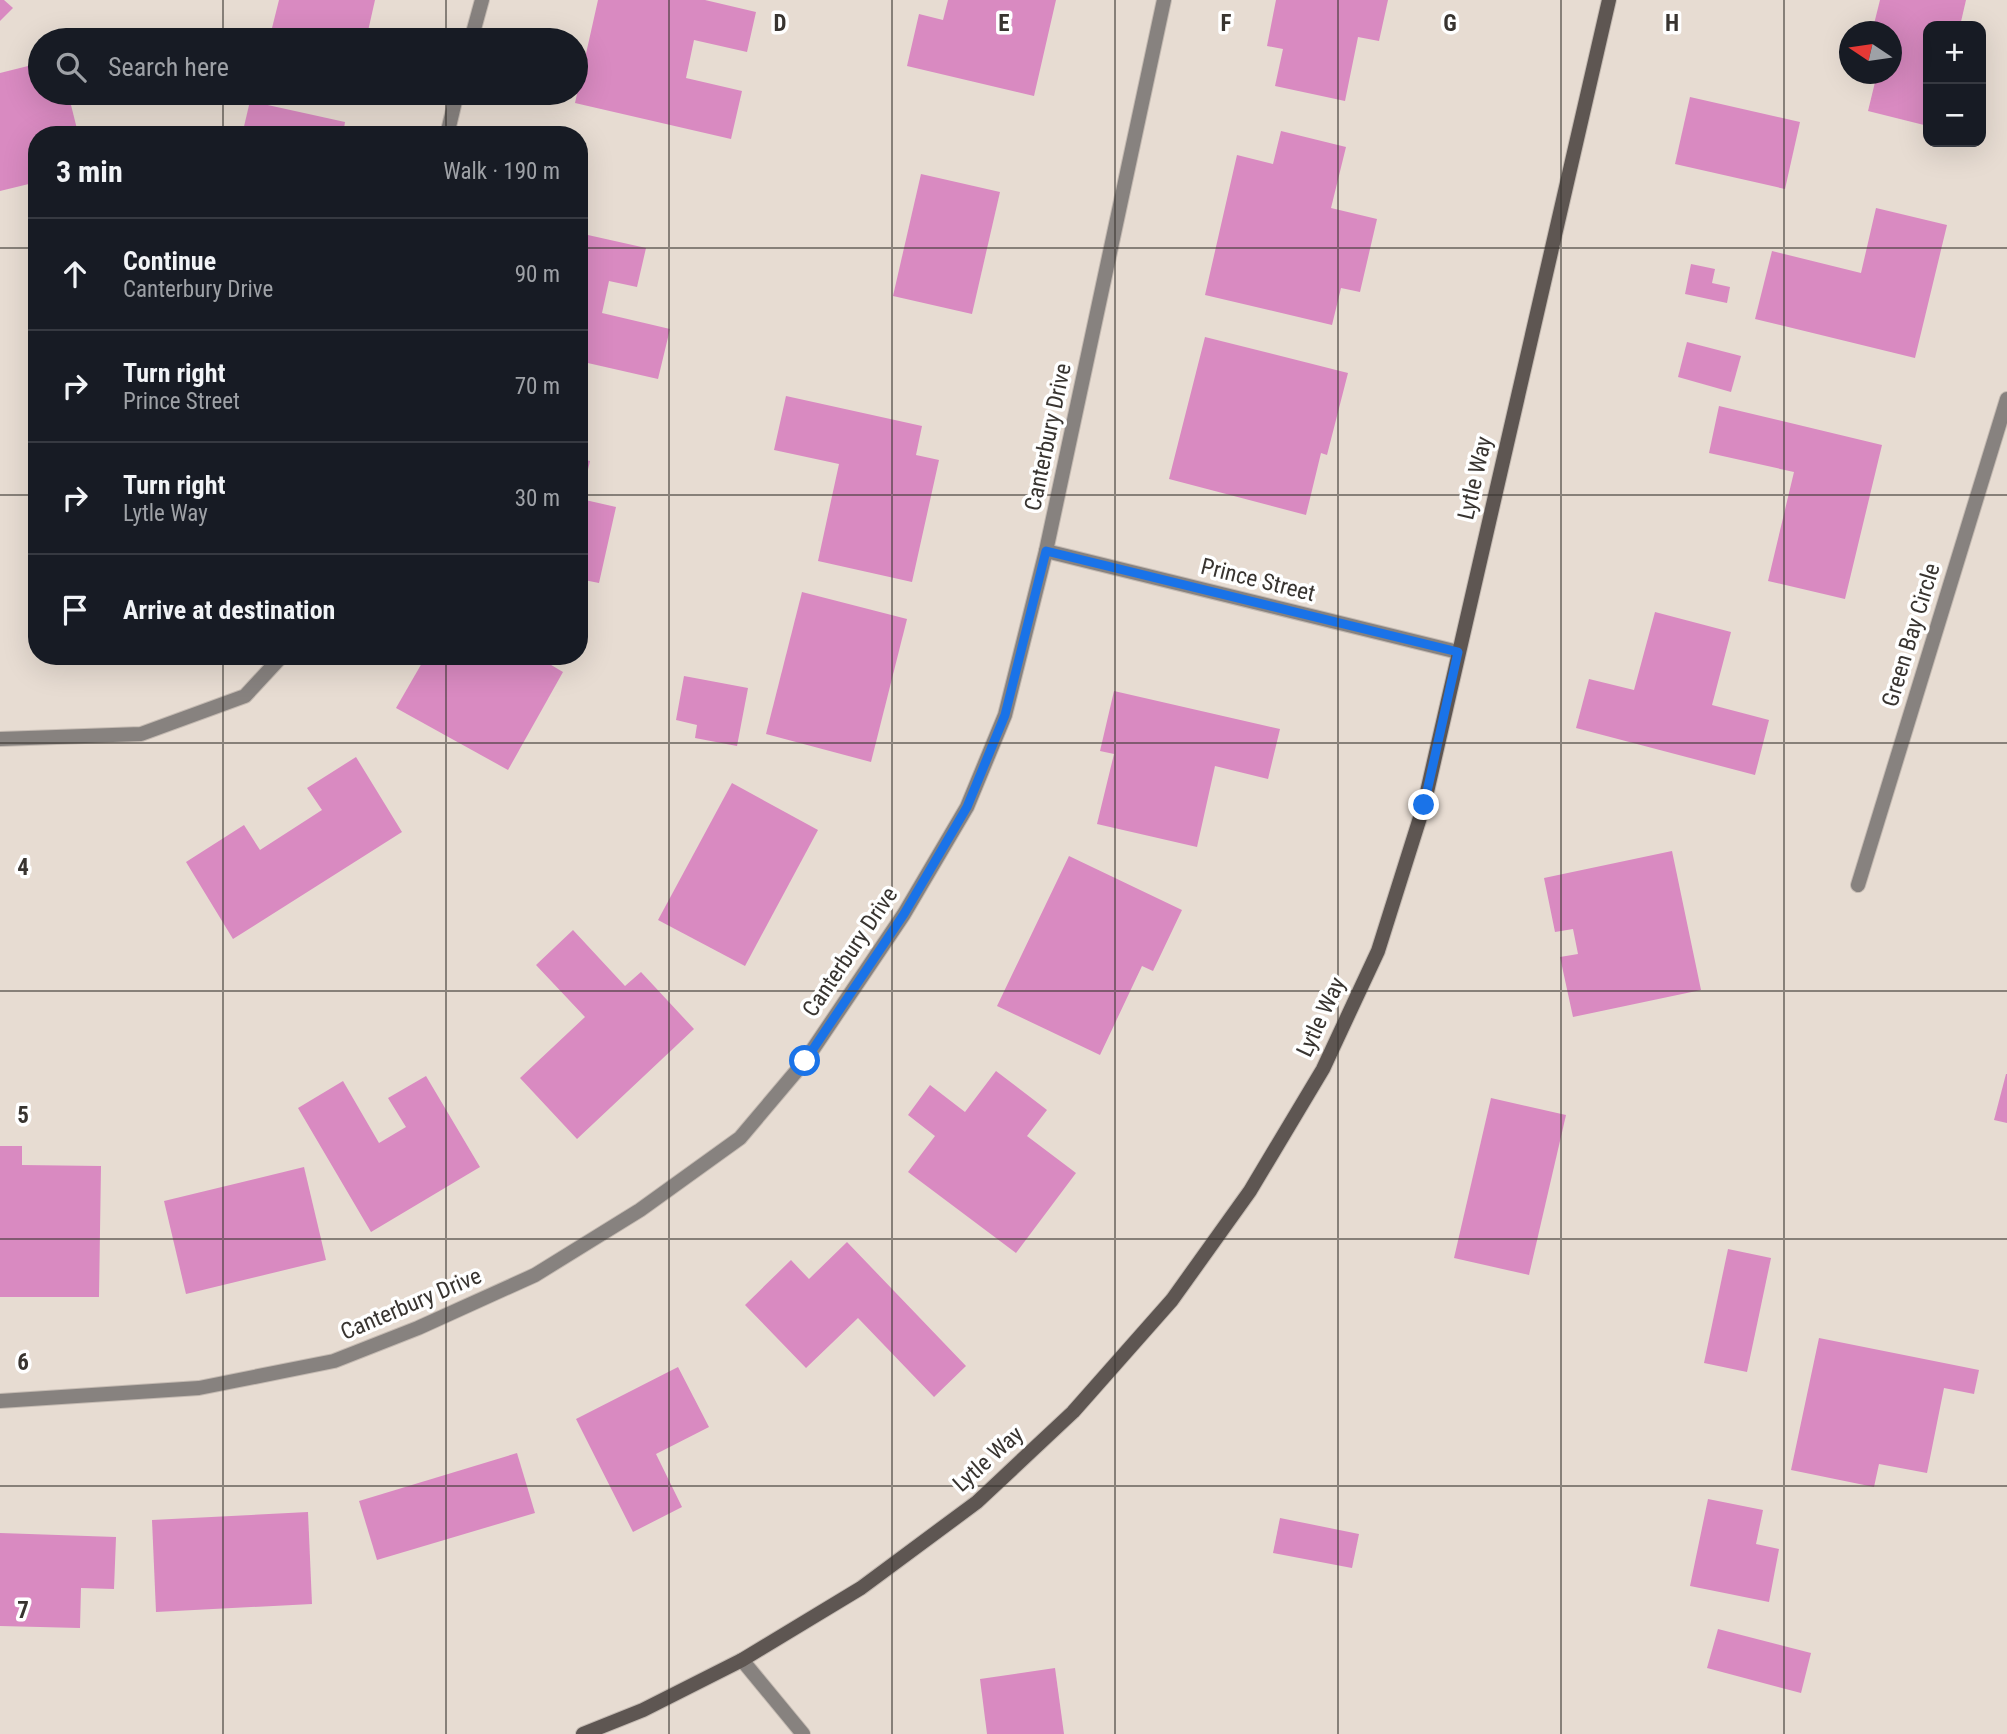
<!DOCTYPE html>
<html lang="en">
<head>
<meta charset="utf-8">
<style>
	body { margin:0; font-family:"Roboto Condensed",sans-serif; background:#242831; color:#f1f3f6 }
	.controls { position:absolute; right:21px; top:21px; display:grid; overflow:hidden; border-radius:14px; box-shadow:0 7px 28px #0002 }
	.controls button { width:63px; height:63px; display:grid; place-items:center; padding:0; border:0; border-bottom:2px solid #363941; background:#171b24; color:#f1f3f6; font:35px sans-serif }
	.compass { position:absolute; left:1839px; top:21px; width:63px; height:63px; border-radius:50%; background:#171b24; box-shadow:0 7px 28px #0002; rotate:283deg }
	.stop { position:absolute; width:21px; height:21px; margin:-16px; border:5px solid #1a73e8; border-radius:50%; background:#fff }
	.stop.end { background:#1a73e8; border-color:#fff; box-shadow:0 2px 7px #0008 }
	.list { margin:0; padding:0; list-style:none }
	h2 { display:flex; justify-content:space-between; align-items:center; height:91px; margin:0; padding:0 28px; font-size:30px }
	h2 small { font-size:23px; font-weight:400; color:#9ea1a6 }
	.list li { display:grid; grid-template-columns:46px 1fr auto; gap:21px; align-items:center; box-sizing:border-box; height:112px; padding:0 28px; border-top:2px solid #363941 }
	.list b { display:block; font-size:26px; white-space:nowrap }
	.list p { margin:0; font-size:23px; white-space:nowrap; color:#9ea1a6 }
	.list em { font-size:23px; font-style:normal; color:#9ea1a6 }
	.icon { flex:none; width:38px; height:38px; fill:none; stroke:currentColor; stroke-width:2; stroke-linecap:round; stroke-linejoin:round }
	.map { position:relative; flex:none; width:2007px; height:1734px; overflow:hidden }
	.search { position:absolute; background:#171b24; box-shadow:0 7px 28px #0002; left:28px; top:28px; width:560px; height:77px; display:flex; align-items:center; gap:18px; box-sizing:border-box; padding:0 24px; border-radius:38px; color:#9ea1a6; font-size:26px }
	.panel { position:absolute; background:#171b24; box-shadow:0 7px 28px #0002; left:28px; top:126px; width:560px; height:539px; border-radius:28px }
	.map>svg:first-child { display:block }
	.building { fill:#d98ac1 }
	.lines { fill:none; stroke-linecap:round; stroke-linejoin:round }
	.street-casing { stroke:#c4bab2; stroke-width:16 }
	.secondary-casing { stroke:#c4bab2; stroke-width:16 }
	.street { stroke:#87827f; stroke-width:14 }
	.secondary { stroke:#5e5652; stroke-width:14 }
	.route { stroke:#1a73e8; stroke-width:9 }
	.grid { fill:none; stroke:#383430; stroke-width:2; stroke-opacity:0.55 }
	.labels { text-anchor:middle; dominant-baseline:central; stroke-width:7; stroke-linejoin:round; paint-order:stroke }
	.street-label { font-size:23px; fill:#383430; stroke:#fff }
	.grid-label { font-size:23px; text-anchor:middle; font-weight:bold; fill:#383430; stroke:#fff; stroke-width:7; stroke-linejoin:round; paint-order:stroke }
</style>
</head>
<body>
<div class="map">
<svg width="2007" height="1734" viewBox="0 0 2007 1734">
	<rect width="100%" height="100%" fill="#e7dcd2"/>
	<g class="building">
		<polygon points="0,0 4,0 13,8 0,21"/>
		<polygon points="279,0 375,0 366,40 269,40"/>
		<polygon points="598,0 705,0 756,12 747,52 694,40 686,78 742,91 731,139 575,103"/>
		<polygon points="948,0 1056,0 1034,96 907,66 919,14 943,20"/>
		<polygon points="1276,0 1388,0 1379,41 1358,37 1345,101 1275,86 1283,49 1267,46"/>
		<polygon points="1880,0 1966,0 1960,26 1928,26 1928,126 1868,111 1877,74 1892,74 1892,32 1872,32"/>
		<polygon points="40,63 40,93 68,93 78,133 37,135 37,144 32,145 37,164 37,182 0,191 0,73"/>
		<polygon points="1690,97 1800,122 1785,189 1675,164"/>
		<polygon points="250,101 345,122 343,135 242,135"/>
		<polygon points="1281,131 1346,147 1331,208 1377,219 1360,292 1341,288 1332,325 1205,295 1237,155 1273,164"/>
		<polygon points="921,174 1000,192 972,314 893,296"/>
		<polygon points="1876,208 1947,225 1915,358 1755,319 1772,251 1861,273"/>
		<polygon points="579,233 646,248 637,287 609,281 602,313 670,329 658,379 579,361"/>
		<polygon points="1691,264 1715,269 1712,283 1730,287 1727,303 1685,294"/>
		<polygon points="1205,337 1348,373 1327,455 1321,453 1306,515 1169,479"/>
		<polygon points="1687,342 1741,356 1731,392 1678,377"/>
		<polygon points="786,396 922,426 916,455 939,460 912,582 818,561 839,464 774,450"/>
		<polygon points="1719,406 1882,445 1845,599 1768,581 1794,472 1709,453"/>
		<polygon points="579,458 590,461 581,499 616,507 599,583 579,579"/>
		<polygon points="802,592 907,619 871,762 766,734"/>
		<polygon points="1655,612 1731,632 1712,705 1769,720 1755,775 1576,728 1589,679 1634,690"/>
		<polygon points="426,656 536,656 563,672 508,770 396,708"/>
		<polygon points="684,676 748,688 737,746 695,738 697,725 676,720"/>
		<polygon points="1114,691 1280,729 1268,779 1215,766 1197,847 1097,824 1114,754 1100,751"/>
		<polygon points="356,757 402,832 233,939 186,862 244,825 260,850 322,810 307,788"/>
		<polygon points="732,783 818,830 745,966 658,920"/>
		<polygon points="1672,851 1701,990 1573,1017 1560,957 1578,954 1573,929 1555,932 1544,878"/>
		<polygon points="1069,856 1182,910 1153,971 1142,966 1100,1055 997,1006"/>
		<polygon points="573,930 625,986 641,972 694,1029 577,1139 520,1078 585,1017 536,965"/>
		<polygon points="996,1071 1047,1110 1027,1136 1076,1173 1016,1253 908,1172 935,1136 908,1115 930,1085 965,1112"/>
		<polygon points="2006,1074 2007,1074 2007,1123 1994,1120"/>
		<polygon points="426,1076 480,1167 371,1232 298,1108 343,1081 379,1143 406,1127 388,1098"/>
		<polygon points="1491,1098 1566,1115 1529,1275 1454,1258"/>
		<polygon points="0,1146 22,1146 22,1165 101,1166 99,1297 0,1297"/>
		<polygon points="304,1167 326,1260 186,1294 164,1201"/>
		<polygon points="847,1242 966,1366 934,1397 858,1318 806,1368 745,1305 791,1260 809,1279"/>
		<polygon points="1728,1249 1771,1258 1747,1372 1704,1363"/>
		<polygon points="1819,1338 1979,1370 1974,1394 1944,1388 1927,1473 1879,1464 1874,1487 1791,1470"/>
		<polygon points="678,1367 709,1427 656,1454 682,1507 633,1532 576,1419"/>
		<polygon points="517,1453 535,1513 377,1560 359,1501"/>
		<polygon points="1708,1499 1763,1510 1756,1544 1779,1549 1769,1602 1690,1586"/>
		<polygon points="308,1512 312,1604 156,1612 152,1520"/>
		<polygon points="1280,1518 1359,1534 1352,1568 1273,1553"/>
		<polygon points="0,1533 116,1537 114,1589 81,1588 80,1628 0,1626"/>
		<polygon points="1718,1629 1811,1653 1801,1693 1707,1668"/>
		<polygon points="1055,1668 1064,1734 987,1734 980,1679"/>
	</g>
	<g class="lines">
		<defs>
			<g id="street">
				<polyline points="471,40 482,0"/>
				<polyline points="447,135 457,93"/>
				<polyline points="1046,551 1458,652"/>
				<polyline points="0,739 141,734 245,696 282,656"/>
				<polyline points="1858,885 2007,399"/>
				<polyline points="0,1401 199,1388 334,1361 418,1328 535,1275 640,1210 740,1138 805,1061 904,914 967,807 1005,715 1046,551 1164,0"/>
				<polyline points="742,1660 803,1734"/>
			</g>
			<polyline id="secondary" points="583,1734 643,1710 742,1660 861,1588 977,1502 1073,1412 1172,1300 1250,1191 1323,1069 1378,951 1424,805 1609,0"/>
		</defs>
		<use href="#street" class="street-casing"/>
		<use href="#secondary" class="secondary-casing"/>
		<use href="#street" class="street"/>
		<use href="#secondary" class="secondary"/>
	</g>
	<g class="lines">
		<polyline class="route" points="805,1061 904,914 967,807 1005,715 1046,551 1458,652 1424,805"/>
	</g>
	<path class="grid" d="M 223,0 L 223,40M 446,0 L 446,40M 669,0 L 669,1734M 892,0 L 892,1734M 1115,0 L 1115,1734M 1338,0 L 1338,1734M 1561,0 L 1561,1734M 1784,0 L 1784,1734M 223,93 L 223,135M 446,93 L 446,135M 0,248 L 37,248M 579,248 L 2007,248M 0,495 L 37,495M 579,495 L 2007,495M 223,656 L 223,1734M 446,656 L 446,1734M 0,743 L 2007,743M 0,991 L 2007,991M 0,1239 L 2007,1239M 0,1486 L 2007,1486"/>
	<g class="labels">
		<g class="street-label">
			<text transform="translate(1048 437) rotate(-78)">Canterbury Drive</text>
			<text transform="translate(1475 478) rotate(-77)">Lytle Way</text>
			<text transform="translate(1258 580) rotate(14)">Prince Street</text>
			<text transform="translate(1911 635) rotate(-73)">Green Bay Circle</text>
			<text transform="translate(850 952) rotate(-56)">Canterbury Drive</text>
			<text transform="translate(1321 1017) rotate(-65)">Lytle Way</text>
			<text transform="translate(411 1304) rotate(-23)">Canterbury Drive</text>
			<text transform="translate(988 1459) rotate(-42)">Lytle Way</text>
		</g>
	</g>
	<g class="grid-label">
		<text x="780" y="31">D</text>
		<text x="1004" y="31">E</text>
		<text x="1226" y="31">F</text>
		<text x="1450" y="31">G</text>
		<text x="1672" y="31">H</text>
		<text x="23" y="875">4</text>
		<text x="23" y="1123">5</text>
		<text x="23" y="1370">6</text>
		<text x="23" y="1618">7</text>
	</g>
</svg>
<div class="controls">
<button>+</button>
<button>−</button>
</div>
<svg class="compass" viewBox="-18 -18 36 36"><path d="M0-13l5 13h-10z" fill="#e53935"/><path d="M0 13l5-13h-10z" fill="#9ea1a6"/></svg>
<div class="stop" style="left:805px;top:1061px"></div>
<div class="stop end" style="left:1424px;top:805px"></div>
<div class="search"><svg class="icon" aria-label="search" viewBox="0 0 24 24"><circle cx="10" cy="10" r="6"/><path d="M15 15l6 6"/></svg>Search here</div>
<section class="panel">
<h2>3 min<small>Walk · 190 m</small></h2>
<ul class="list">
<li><svg class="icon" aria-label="ahead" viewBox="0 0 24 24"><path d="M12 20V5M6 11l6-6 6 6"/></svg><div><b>Continue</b><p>Canterbury Drive</p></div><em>90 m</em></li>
<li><svg class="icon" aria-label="right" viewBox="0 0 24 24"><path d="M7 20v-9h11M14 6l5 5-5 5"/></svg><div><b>Turn right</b><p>Prince Street</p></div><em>70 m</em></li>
<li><svg class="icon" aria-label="right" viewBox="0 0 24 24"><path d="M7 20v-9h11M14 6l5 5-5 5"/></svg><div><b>Turn right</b><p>Lytle Way</p></div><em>30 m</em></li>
<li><svg class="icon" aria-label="arrive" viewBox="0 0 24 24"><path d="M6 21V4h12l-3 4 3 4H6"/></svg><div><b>Arrive at destination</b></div></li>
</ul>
</section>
</div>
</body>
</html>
